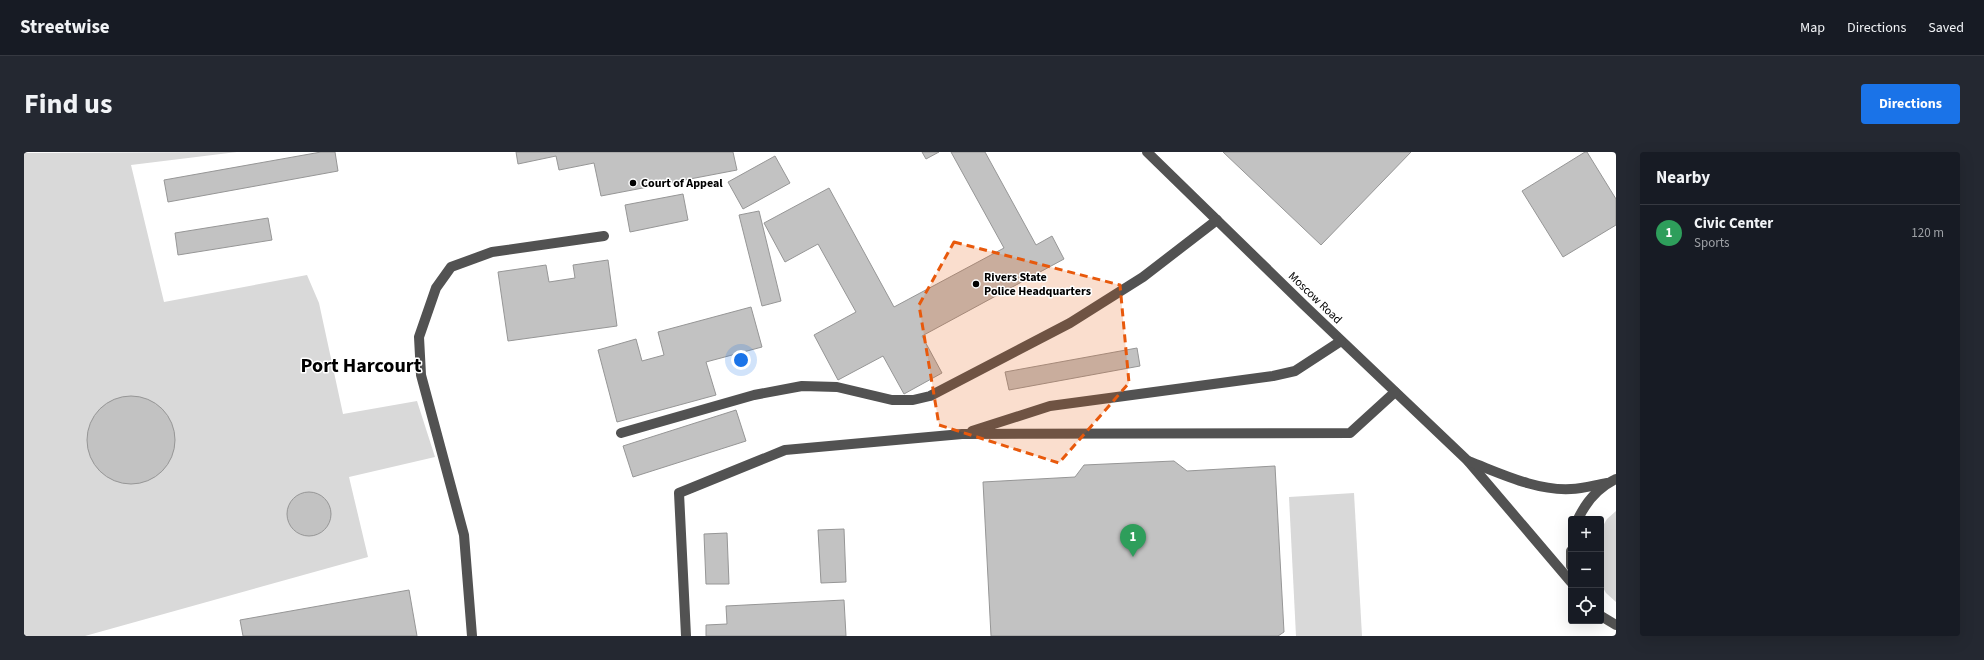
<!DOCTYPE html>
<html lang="en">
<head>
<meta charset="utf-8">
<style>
	body { margin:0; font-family:"Source Sans 3",sans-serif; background:#242831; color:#f1f3f6 }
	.controls { position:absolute; right:12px; bottom:12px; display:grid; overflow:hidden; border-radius:4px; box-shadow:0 4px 16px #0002 }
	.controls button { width:36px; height:36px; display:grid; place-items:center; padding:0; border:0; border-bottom:1px solid #363941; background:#171b24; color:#f1f3f6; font:20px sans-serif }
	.you { position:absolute; left:717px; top:208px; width:14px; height:14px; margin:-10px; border:3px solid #fff; border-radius:50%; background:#1a73e8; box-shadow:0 0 0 6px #1a73e833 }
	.badge { display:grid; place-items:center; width:26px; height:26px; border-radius:50%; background:#1a73e8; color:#fff; font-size:13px; font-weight:700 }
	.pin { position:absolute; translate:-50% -33px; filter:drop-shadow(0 1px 2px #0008) }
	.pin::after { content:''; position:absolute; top:21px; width:14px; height:12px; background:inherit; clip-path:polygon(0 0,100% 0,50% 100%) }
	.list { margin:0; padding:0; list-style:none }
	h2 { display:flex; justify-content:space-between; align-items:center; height:52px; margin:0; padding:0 16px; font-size:17px }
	h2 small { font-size:13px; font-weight:400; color:#9ea1a6 }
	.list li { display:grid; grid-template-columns:26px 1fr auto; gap:12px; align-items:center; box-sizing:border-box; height:56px; padding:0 16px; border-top:1px solid #363941 }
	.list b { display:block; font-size:15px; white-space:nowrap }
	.list p { margin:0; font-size:13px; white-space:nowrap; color:#9ea1a6 }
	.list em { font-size:13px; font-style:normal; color:#9ea1a6 }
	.icon { flex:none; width:22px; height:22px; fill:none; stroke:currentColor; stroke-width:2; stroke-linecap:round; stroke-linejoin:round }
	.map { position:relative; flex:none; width:1592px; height:484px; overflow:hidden; border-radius:4px }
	header { display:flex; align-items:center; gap:24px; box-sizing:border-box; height:56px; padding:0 20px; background:#171b24; border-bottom:1px solid #363941 }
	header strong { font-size:19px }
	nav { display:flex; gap:22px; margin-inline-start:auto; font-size:14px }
	.intro { display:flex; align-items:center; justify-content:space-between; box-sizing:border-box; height:96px; padding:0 24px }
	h1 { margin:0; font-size:28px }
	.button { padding:10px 18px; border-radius:4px; background:#1a73e8; color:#fff; font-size:14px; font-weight:700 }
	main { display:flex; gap:24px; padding:0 24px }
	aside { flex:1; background:#171b24; border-radius:4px; box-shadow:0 4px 16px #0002 }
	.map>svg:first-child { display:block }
	.green { fill:#d9d9d9 }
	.building { fill:#c2c2c2; stroke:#969696 }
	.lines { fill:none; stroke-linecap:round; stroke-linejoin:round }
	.minor { stroke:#525252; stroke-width:10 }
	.marked { fill:#e8590c; fill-opacity:0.2; stroke:#e8590c; stroke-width:3; stroke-dasharray:8 5; stroke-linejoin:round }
	.poi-dot { fill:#000; stroke:#fff; stroke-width:1.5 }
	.labels { text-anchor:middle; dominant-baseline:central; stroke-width:3; stroke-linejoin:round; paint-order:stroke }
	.poi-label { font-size:12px; font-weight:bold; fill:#000; stroke:#fff; text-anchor:start }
	.street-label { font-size:12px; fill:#000; stroke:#fff }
	.town-label { font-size:20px; font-weight:bold; fill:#000; stroke:#fff }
</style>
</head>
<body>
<header>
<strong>Streetwise</strong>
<nav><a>Map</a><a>Directions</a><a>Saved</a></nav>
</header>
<div class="intro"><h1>Find us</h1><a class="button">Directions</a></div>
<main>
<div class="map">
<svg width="1592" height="484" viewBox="0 0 1592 484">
	<rect width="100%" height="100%" fill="#fff"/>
	<g class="green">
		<polygon points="213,0 107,13 140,150 283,123 295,151 319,262 393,249 411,305 325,325 344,405 61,484 0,484 0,1"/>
		<polygon points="1330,341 1338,484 1272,484 1265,345"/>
		<polygon points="1592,359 1592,450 1582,441 1577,432 1577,377 1583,367"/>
	</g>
	<g class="building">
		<polygon points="297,0 311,0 314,19 144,50 140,28"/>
		<polygon points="492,0 709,0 713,18 577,44 570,11 535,18 532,4 494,12"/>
		<polygon points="898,0 915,0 902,7"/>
		<polygon points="927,0 961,0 1012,93 1028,84 1040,107 898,184 918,221 880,242 859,204 814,228 790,183 832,160 794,92 761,110 740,71 805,36 870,155 980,96"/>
		<polygon points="1199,0 1387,0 1297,93"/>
		<polygon points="1561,0 1563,0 1592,47 1592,73 1539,105 1498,39"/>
		<polygon points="751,4 766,31 719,57 704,30"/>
		<polygon points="659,42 664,68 606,80 601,53"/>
		<polygon points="735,59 757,149 738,154 715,63"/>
		<polygon points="244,66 248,88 154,103 151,81"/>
		<polygon points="584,108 593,174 484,189 474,120 522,113 525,130 551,126 549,113"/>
		<polygon points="727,155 738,195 682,210 692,243 593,270 574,198 612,187 618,209 640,203 634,180"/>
		<polygon points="1113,196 1116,214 985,238 981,220"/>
		<circle cx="107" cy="288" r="44"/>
		<polygon points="712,258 722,289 609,325 599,294"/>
		<polygon points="1150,309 1163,319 1251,314 1260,480 1254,484 967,484 959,330 1051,325 1060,313"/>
		<circle cx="285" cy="362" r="22"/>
		<polygon points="820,377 822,430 797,431 794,378"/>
		<polygon points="703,381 705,432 682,432 680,382"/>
		<polygon points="385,438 393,484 219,484 216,468"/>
		<polygon points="820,448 822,484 682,484 682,473 703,472 702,454"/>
	</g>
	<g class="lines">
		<g class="minor">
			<polyline points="1123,0 1280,153 1444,309 1547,430"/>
			<polyline points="948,279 1026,254 1249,224 1271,219 1317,189"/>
			<polyline points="597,281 730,243 778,234 813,235 868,248 889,248 906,244 1046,171 1119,125 1193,68"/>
			<path d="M 1444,309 C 1476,321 1512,339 1547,337 C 1559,337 1571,333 1583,331"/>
			<path d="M 1554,367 C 1562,350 1575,335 1592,327"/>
			<polyline points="1547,399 1547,414"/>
			<polyline points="1577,464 1592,473"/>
			<polyline points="448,484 440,383 397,223 395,185 412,136 427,115 468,100 580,84"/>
			<polyline points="662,484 655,341 761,298 938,282 1326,281 1371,240"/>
		</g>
	</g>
	<path class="marked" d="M 930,90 L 1096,133 L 1105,231 L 1035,311 L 915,273 L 895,153 Z"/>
	<g class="poi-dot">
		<circle cx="609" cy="31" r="4"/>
		<circle cx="952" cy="132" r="4"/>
	</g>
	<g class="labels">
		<g class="poi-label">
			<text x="617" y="31">Court of Appeal</text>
			<text x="960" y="125">Rivers State<tspan x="960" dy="14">Police Headquarters</tspan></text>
		</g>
		<g class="street-label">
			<text transform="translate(1291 146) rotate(44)">Moscow Road</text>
		</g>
		<g class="town-label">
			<text x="337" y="214">Port Harcourt</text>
		</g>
	</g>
</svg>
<div class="controls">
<button>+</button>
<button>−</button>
<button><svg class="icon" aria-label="locate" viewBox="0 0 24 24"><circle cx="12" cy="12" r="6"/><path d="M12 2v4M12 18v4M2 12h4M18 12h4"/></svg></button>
</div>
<div class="you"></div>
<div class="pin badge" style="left:1109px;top:405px;background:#2e9e5b">1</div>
</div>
<aside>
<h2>Nearby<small></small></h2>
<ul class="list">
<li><span class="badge" style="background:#2e9e5b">1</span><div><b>Civic Center</b><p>Sports</p></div><em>120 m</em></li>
</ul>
</aside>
</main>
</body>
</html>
